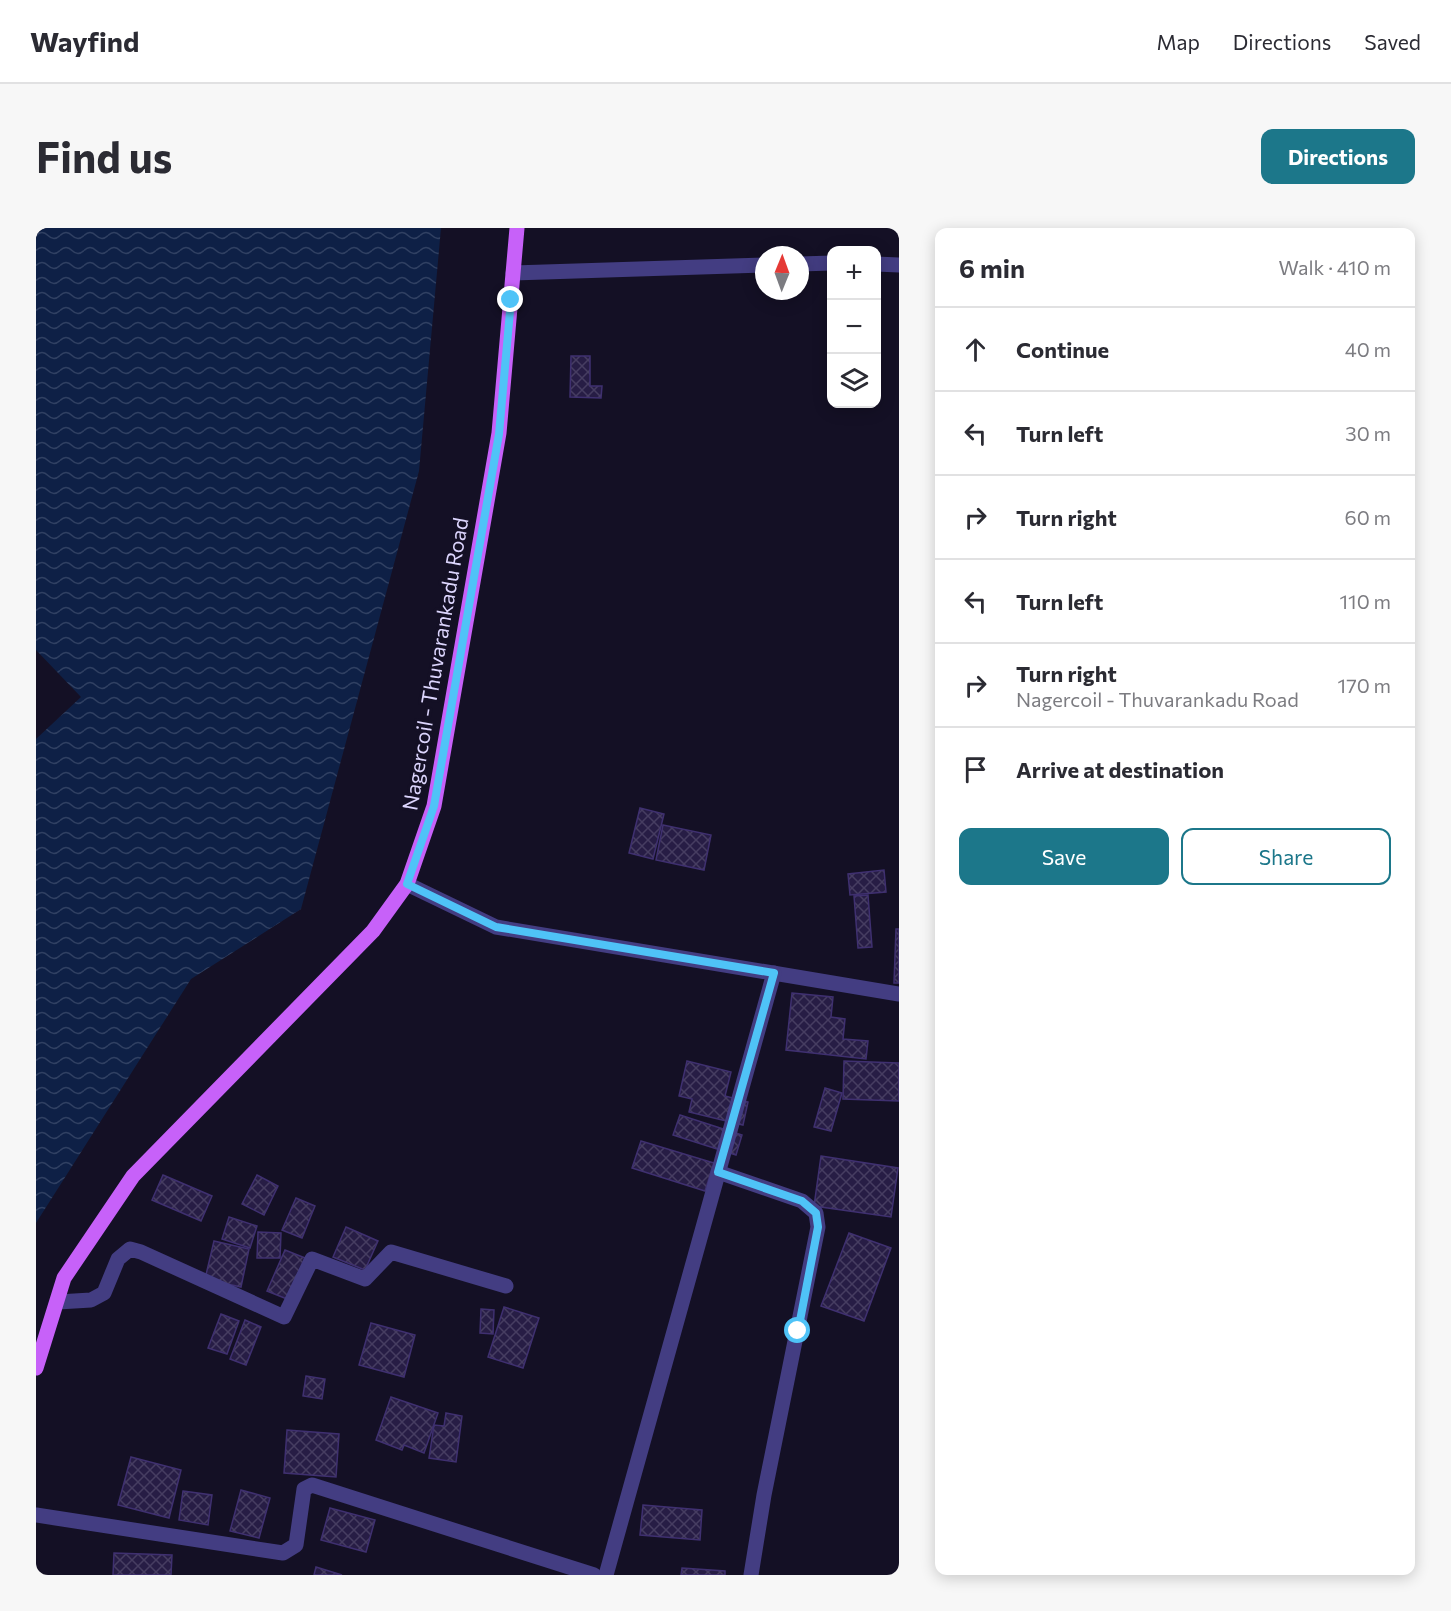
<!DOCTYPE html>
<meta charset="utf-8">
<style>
:root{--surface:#fff;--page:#f7f7f7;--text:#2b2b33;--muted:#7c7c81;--line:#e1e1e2;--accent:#1c778a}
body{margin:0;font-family:Commissioner,sans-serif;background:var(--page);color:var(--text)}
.controls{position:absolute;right:18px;top:18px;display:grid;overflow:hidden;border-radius:12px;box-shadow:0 3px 15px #0003}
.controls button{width:54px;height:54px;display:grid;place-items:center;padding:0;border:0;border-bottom:2px solid var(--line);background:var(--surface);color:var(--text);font:30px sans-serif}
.compass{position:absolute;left:719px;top:18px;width:54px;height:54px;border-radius:50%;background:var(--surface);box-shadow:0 3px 15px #0003;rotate:1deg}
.stop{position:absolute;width:18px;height:18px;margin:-14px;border:4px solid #4fc3f7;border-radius:50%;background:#fff}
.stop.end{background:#4fc3f7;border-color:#fff;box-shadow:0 2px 6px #0008}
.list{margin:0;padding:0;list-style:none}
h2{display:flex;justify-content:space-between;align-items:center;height:78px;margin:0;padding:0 24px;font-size:26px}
h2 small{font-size:20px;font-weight:400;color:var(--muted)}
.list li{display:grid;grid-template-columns:39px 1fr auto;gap:18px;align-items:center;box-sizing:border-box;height:84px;padding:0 24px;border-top:2px solid var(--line)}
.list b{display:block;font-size:22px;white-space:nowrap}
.list p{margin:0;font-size:20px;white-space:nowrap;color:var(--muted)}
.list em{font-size:20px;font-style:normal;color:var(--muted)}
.actions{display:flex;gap:12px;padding:18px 24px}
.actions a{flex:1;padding:14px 0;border:2px solid var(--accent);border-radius:12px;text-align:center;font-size:21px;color:var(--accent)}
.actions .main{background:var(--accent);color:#fff}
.icon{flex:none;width:33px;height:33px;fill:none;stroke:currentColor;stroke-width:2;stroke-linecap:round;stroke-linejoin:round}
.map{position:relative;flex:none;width:863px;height:1347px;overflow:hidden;border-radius:12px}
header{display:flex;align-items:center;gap:36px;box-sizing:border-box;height:84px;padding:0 30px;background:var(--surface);border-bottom:2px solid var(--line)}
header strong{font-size:28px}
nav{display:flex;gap:33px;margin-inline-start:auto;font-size:21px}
.intro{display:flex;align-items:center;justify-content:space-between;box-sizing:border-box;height:144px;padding:0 36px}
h1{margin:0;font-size:42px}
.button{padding:15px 27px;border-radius:12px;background:var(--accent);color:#fff;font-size:21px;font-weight:700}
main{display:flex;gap:36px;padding:0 36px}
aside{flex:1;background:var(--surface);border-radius:12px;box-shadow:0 3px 15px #0003}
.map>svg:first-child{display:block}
.water{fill:url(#water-waves)}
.building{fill:url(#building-cross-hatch);stroke:#3f3070;stroke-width:1.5}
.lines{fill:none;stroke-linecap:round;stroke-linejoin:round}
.minor{stroke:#433d82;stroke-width:15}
.major{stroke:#c761f9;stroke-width:15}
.route{stroke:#4fc3f7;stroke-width:8}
.labels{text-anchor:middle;stroke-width:6;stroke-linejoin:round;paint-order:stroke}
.street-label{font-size:21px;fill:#dcd5fd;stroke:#141025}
</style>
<header>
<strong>Wayfind</strong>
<nav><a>Map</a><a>Directions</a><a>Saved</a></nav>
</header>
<div class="intro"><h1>Find us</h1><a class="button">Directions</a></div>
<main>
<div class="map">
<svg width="863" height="1347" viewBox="0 0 863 1347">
<defs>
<pattern id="water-waves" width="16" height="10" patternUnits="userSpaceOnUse" patternTransform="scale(1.5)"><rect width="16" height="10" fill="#0e2046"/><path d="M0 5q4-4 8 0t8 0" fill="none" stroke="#304062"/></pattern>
<pattern id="building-cross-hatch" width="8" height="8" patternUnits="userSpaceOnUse" patternTransform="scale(1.5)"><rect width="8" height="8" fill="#271d45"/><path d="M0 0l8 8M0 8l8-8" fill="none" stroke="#463d61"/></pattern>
</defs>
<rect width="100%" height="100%" fill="#141025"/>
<path class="water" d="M0,0H405L383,243L265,681L155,751L0,995V511L45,469L0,422Z"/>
<g class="building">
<path d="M535,128H554V158H566L565,170L534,169Z"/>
<path d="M604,580L628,586L617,631L593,625Z"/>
<path d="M627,597L675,607L668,642L620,632Z"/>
<path d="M848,642L850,664L814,667L812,646Z"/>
<path d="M832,667L836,719L822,720L818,668Z"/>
<path d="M860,701H863V755H858Z"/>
<path d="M756,765L797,769L795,789L809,791L807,811L832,813L830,831L750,822Z"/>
<path d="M651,833L695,844L689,868L712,874L707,897L653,884L656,871L643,868Z"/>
<path d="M808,833L863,835V873L807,871Z"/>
<path d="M789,860L806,865L795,903L778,899Z"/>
<path d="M644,887L706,907L700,927L637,907Z"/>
<path d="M605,913L678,935L669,963L596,940Z"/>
<path d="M785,928L862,940L855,989L778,978Z"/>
<path d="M127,947L176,968L165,993L116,972Z"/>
<path d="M221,947L242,958L228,987L206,976Z"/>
<path d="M260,970L279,978L266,1010L246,1002Z"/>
<path d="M193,989L221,998L214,1020L186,1011Z"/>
<path d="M310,999L342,1013L329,1042L297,1029Z"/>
<path d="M222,1004L245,1005L244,1030H221Z"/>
<path d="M813,1005L855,1020L828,1093L785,1078Z"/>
<path d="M178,1013L213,1021L205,1059L169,1051Z"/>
<path d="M249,1022L269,1030L251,1071L231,1063Z"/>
<path d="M468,1079L503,1090L487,1140L452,1129Z"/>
<path d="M445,1081L458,1082L457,1106L444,1105Z"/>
<path d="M185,1086L203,1093L191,1126L172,1120Z"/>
<path d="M209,1092L225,1099L210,1137L194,1131Z"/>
<path d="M335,1095L379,1107L368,1149L323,1137Z"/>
<path d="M270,1148L289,1151L286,1171L267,1168Z"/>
<path d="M355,1169L402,1185L388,1225L368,1217L366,1222L340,1212Z"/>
<path d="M410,1185L426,1188L420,1234L393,1230L398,1197L408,1198Z"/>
<path d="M251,1202L303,1206L300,1249L248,1245Z"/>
<path d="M95,1229L145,1242L133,1290L82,1277Z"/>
<path d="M205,1262L234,1270L223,1310L194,1303Z"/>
<path d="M147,1263L176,1267L172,1297L143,1292Z"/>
<path d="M607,1277L666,1282L664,1312L604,1307Z"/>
<path d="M294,1280L339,1292L330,1324L285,1312Z"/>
<path d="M78,1325L136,1327L135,1347H77Z"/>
<path d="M280,1339L306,1347H278Z"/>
<path d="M646,1340L689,1343V1347H645Z"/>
</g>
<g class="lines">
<g class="minor">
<path d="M764,36L796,35"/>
<path d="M840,36L863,37"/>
<path d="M477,45L728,37"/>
<path d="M371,656L460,699L863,766"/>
<path d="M682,944L766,973L780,985L782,999L728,1267L715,1347"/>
<path d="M22,1074L55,1072L68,1065L82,1031L94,1021L105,1024L248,1089L276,1031L329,1051L355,1024L470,1058"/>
<path d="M0,1287L247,1325L260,1317L268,1261L276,1257L558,1347"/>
<path d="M570,1347L738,745"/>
</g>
<path class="major" d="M0,1140L28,1050L97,948L337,703L371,656L398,578L463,205L481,0"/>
</g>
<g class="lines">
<path class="route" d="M475,72L463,206L398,578L371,656L460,699L738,745L682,944L766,973L780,985L782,999L762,1103"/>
</g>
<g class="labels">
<g class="street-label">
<text transform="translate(400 436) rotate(-80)" y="7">Nagercoil - Thuvarankadu Road</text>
</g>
</g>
</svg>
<div class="controls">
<button>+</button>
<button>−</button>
<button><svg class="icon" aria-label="layers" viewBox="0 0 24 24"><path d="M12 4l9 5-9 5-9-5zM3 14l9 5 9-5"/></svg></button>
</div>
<svg class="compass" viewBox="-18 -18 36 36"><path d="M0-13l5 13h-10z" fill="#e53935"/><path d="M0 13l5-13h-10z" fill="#7c7c81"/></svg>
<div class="stop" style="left:762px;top:1103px"></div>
<div class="stop end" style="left:475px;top:72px"></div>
</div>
<aside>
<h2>6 min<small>Walk · 410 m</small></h2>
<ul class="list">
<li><svg class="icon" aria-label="ahead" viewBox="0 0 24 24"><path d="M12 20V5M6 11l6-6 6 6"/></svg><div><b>Continue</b></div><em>40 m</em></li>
<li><svg class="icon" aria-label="left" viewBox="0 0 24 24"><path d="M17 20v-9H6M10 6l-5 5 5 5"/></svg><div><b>Turn left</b></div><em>30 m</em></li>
<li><svg class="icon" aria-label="right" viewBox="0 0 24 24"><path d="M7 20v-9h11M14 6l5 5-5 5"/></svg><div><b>Turn right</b></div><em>60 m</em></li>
<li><svg class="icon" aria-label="left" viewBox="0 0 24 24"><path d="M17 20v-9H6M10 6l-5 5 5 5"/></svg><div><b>Turn left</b></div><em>110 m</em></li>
<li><svg class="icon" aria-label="right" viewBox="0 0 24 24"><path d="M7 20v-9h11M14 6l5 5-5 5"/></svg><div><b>Turn right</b><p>Nagercoil - Thuvarankadu Road</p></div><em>170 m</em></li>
<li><svg class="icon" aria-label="arrive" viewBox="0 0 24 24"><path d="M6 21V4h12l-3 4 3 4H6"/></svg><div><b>Arrive at destination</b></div></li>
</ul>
<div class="actions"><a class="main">Save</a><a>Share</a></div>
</aside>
</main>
